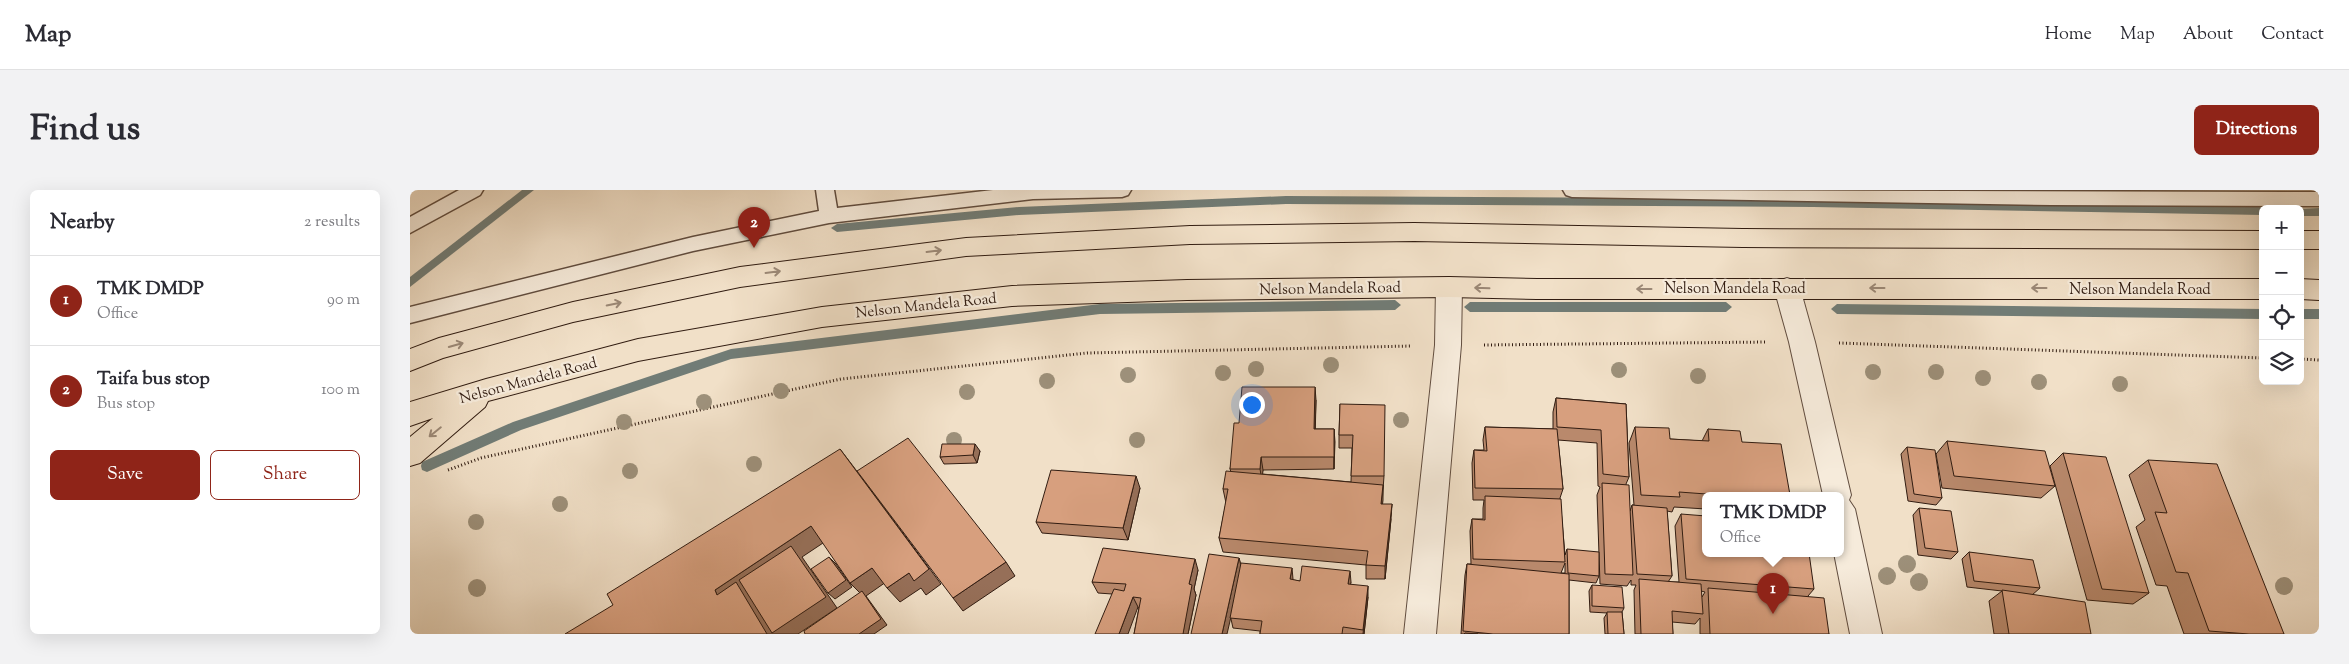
<!DOCTYPE html>
<meta charset="utf-8">
<style>
:root{--surface:#fff;--page:#f2f2f3;--text:#2b2b33;--muted:#7c7c81;--line:#e1e1e2;--accent:#8f2418}
body{margin:0;font-family:"Sorts Mill Goudy",serif;background:var(--page);color:var(--text)}
.controls{position:absolute;right:15px;top:15px;display:grid;overflow:hidden;border-radius:8px;box-shadow:0 5px 20px #0002}
.controls button{width:45px;height:45px;display:grid;place-items:center;padding:0;border:0;border-bottom:1px solid var(--line);background:var(--surface);color:var(--text);font:25px sans-serif}
.you{position:absolute;left:841px;top:214px;width:18px;height:18px;margin:-12px;border:4px solid #fff;border-radius:50%;background:#1a73e8;box-shadow:0 0 0 8px #1a73e833}
.badge{display:grid;place-items:center;width:32px;height:32px;border-radius:50%;background:var(--accent);color:#fff;font-size:16px;font-weight:700}
.pin{position:absolute;translate:-50% -41px;filter:drop-shadow(0 1px 2px #0008)}
.pin::after{content:'';position:absolute;top:26px;width:18px;height:15px;background:inherit;clip-path:polygon(0 0,100% 0,50% 100%)}
.popup{position:absolute;left:1292px;top:302px;width:142px;height:65px;box-sizing:border-box;display:grid;place-content:center;border-radius:8px;background:var(--surface);filter:drop-shadow(0 1px 4px #0005);font-size:16px;white-space:nowrap;color:var(--muted)}
.popup b{font-size:19px;color:var(--text)}
.popup::after{content:'';position:absolute;left:50%;top:100%;margin-left:-10px;border:10px solid transparent;border-top-color:var(--surface)}
.list{margin:0;padding:0;list-style:none}
h2{display:flex;justify-content:space-between;align-items:center;height:65px;margin:0;padding:0 20px;font-size:21px}
h2 small{font-size:16px;font-weight:400;color:var(--muted)}
.list li{display:grid;grid-template-columns:32px 1fr auto;gap:15px;align-items:center;box-sizing:border-box;height:90px;padding:0 20px;border-top:1px solid var(--line)}
.list b{display:block;font-size:19px;white-space:nowrap}
.list p{margin:0;font-size:16px;white-space:nowrap;color:var(--muted)}
.list em{font-size:16px;font-style:normal;color:var(--muted)}
.actions{display:flex;gap:10px;padding:15px 20px}
.actions a{flex:1;padding:11px 0;border:1px solid var(--accent);border-radius:8px;text-align:center;font-size:18px;color:var(--accent)}
.actions .main{background:var(--accent);color:#fff}
.icon{flex:none;width:28px;height:28px;fill:none;stroke:currentColor;stroke-width:2;stroke-linecap:round;stroke-linejoin:round}
.map{position:relative;flex:none;width:1909px;height:444px;overflow:hidden;border-radius:8px}
header{display:flex;align-items:center;gap:30px;box-sizing:border-box;height:70px;padding:0 25px;background:var(--surface);border-bottom:1px solid var(--line)}
header strong{font-size:24px}
nav{display:flex;gap:28px;margin-inline-start:auto;font-size:18px}
.intro{display:flex;align-items:center;justify-content:space-between;box-sizing:border-box;height:120px;padding:0 30px}
h1{margin:0;font-size:35px}
.button{padding:12px 22px;border-radius:8px;background:var(--accent);color:#fff;font-size:18px;font-weight:700}
main{display:flex;gap:30px;padding:0 30px}
aside{flex:1;background:var(--surface);border-radius:8px;box-shadow:0 5px 20px #0002}
.map>svg:first-child{display:block}
.lines{fill:none;stroke-linecap:round;stroke-linejoin:round}
.stream{fill:#717c76;fill-rule:evenodd}
.service-casing{stroke:#614d3f;stroke-width:3}
.minor-casing{stroke:#614d3f;stroke-width:2}
.primary-casing{stroke:#311c11;stroke-width:2}
.path{stroke:#311c11;stroke-width:3;stroke-dasharray:1 2.5;stroke-linecap:butt}
.service{fill:#f6ebdb;fill-rule:evenodd}
.minor{fill:#f6ebdb;fill-rule:evenodd}
.primary{fill:#f1e0c8;fill-rule:evenodd}
.tree{fill:#9d907a}
.wall{fill:#b9896c;stroke:#311c11;fill-rule:evenodd}
.shaded-wall{fill:#966f58;stroke:#311c11}
.building{fill:#d79f7e;stroke:#311c11}
.oneway{stroke:#9b8876}
.labels{text-anchor:middle;stroke-width:4.5;stroke-linejoin:round;paint-order:stroke}
.street-label{font-size:15px;fill:#311c11;stroke:#f6ebdb}
</style>
<header>
<strong>Map</strong>
<nav><a>Home</a><a>Map</a><a>About</a><a>Contact</a></nav>
</header>
<div class="intro"><h1>Find us</h1><a class="button">Directions</a></div>
<main>
<aside>
<h2>Nearby<small>2 results</small></h2>
<ul class="list">
<li><span class="badge">1</span><div><b>TMK DMDP</b><p>Office</p></div><em>90 m</em></li>
<li><span class="badge">2</span><div><b>Taifa bus stop</b><p>Bus stop</p></div><em>100 m</em></li>
</ul>
<div class="actions"><a class="main">Save</a><a>Share</a></div>
</aside>
<div class="map">
<svg width="1909" height="444" viewBox="0 0 1909 444">
<rect width="100%" height="100%" fill="#f1e0c8"/>
<filter id="stains"><feTurbulence type="fractalNoise" baseFrequency=".004" numOctaves="4"/><feColorMatrix values="0 0 0 0 .2 0 0 0 0 .09 0 0 0 0 .02 0 0 0 .5 -.17"/></filter>
<radialGradient id="worn" r=".72"><stop offset=".6" stop-color="#630" stop-opacity="0"/><stop offset="1" stop-color="#630" stop-opacity=".3"/></radialGradient>
<g class="lines">
<g class="stream">
<path d="M112,0H124L0,97V87Z"/>
<path d="M876,6L1403,9L1853,17L1857,19H1853V25L1403,17L876,14L609,25L427,42L421,38L427,34L609,17Z"/>
<path d="M1909,18V26H1890V19H1887Z"/>
<path d="M985,110L991,115L985,120L690,124L321,169L111,240L17,282L12,280L11,276L12,272L103,232L321,159L690,114Z"/>
<path d="M1060,112H1316L1322,117L1316,122H1060L1054,117Z"/>
<path d="M1427,114L1853,119V129L1427,124L1421,119Z"/>
<rect x="1890" y="119" width="19" height="10"/>
</g>
<g class="service-casing">
<g id="service">
<path d="M49,0H73L70,5L0,43V27Z"/>
<path d="M406,0H424L427,18L583,0H721L718,5L712,7L623,9L419,33L283,61L0,133V117L283,47L409,21Z"/>
<path d="M1153,0L1909,2V16L1641,15L1162,7L1156,5Z"/>
</g>
</g>
<g class="minor-casing">
<g id="minor">
<path d="M1039,87L1048,90L1052,97L1051,155L1026,444H994L1025,155L1026,97L1030,90Z"/>
<path d="M1377,88L1386,91L1390,98L1405,152L1441,305L1439,310L1445,319L1472,444H1440L1424,363H1430V305H1413L1379,152L1364,98L1368,91Z"/>
</g>
</g>
<g class="primary-casing">
<g id="primary">
<path d="M1004,33L1333,39L1853,41V59L1333,57L1004,51L780,54L556,66L330,97L163,132L33,168L0,181V159L29,148L163,112L330,77L556,48L780,36Z"/>
<rect x="1890" y="41" width="19" height="18"/>
<path d="M1039,87L1127,89H1853V109H1127L1039,107L777,110L602,116L412,137L228,171L78,211L75,217L10,273L0,276V247L23,228L0,236V212L76,189L228,149L412,117L602,96L777,90Z"/>
<path d="M1890,89L1909,90V110L1890,109Z"/>
</g>
</g>
<g class="path">
<path d="M1429,153L1853,168"/>
<path d="M1074,155L1357,152"/>
<path d="M1890,169L1909,170"/>
<path d="M38,280L71,268L431,189L677,163L1002,156"/>
</g>
<use href="#service" class="service"/>
<use href="#minor" class="minor"/>
<use href="#primary" class="primary"/>
</g>
<g class="tree">
<circle cx="921" cy="175" r="8"/>
<circle cx="846" cy="179" r="8"/>
<circle cx="1209" cy="180" r="8"/>
<circle cx="1463" cy="182" r="8"/>
<circle cx="1526" cy="182" r="8"/>
<circle cx="813" cy="183" r="8"/>
<circle cx="718" cy="185" r="8"/>
<circle cx="1288" cy="186" r="8"/>
<circle cx="1573" cy="188" r="8"/>
<circle cx="637" cy="191" r="8"/>
<circle cx="1629" cy="192" r="8"/>
<circle cx="1710" cy="194" r="8"/>
<circle cx="371" cy="201" r="8"/>
<circle cx="557" cy="202" r="8"/>
<circle cx="294" cy="212" r="8"/>
<circle cx="991" cy="230" r="8"/>
<circle cx="214" cy="232" r="8"/>
<circle cx="544" cy="250" r="8"/>
<circle cx="727" cy="250" r="8"/>
<circle cx="344" cy="274" r="8"/>
<circle cx="220" cy="281" r="8"/>
<circle cx="150" cy="314" r="8"/>
<circle cx="66" cy="332" r="8"/>
<circle cx="1497" cy="374" r="9"/>
<circle cx="1477" cy="386" r="9"/>
<circle cx="1509" cy="392" r="9"/>
<circle cx="1874" cy="396" r="9"/>
<circle cx="67" cy="398" r="9"/>
</g>
<g class="wall">
<path d="M1146,208L1216,214L1219,287L1216,294L1220,321L1222,315H1224L1219,253L1225,237L1260,249L1292,251L1298,239L1332,252L1380,305H1296V319L1264,317L1262,322L1257,321L1262,386L1258,392H1269L1265,336L1271,324L1404,399L1398,406L1419,444H1290V428L1285,434L1262,432L1263,444H1225L1224,400L1226,395H1221V390L1217,396L1190,394L1187,305L1190,297L1188,296L1187,253L1148,250L1153,299L1150,308L1155,365L1157,359L1189,386L1186,393L1159,390V444H1051L1055,385L1057,374H1061L1060,341L1062,329H1073V318L1074,310H1063L1062,273L1064,260H1074L1073,250L1075,237L1143,239V222ZM1155,373V383H1151ZM1291,401L1295,402L1292,407Z"/>
<path d="M906,210L905,239H924V279L853,280L852,284L941,292L942,258H929V245L930,214L974,286L972,314L981,329L975,389H956V375L813,362L809,348L816,313L813,299L821,282L820,279L829,233Z"/>
<path d="M1537,251L1645,296L1631,308L1532,298L1526,264Z"/>
<path d="M1497,257L1532,308L1526,315L1498,311L1491,264Z"/>
<path d="M570,261L567,273L534,274L530,267Z"/>
<path d="M1653,263L1739,403L1723,414L1677,410L1640,276Z"/>
<path d="M1738,270L1874,444H1774L1757,396L1746,395L1726,337L1735,330L1719,285Z"/>
<path d="M730,298L718,350L632,343L626,332Z"/>
<path d="M1509,318L1548,362L1541,369L1508,365L1503,325Z"/>
<path d="M1559,362L1630,398L1622,405L1681,444H1584L1579,411L1592,401L1557,397L1552,369Z"/>
<path d="M829,368L831,376L883,389V390L890,391L941,392L940,394L958,407L954,444H850V441L823,438L821,429Z"/>
<path d="M788,380L784,399L786,405L778,444H724L729,418L702,404L688,403L682,392Z"/>
<path d="M1182,395L1214,418L1212,422L1214,444H1195L1194,428L1197,423L1180,422L1179,401Z"/>
</g>
<g class="shaded-wall">
<path d="M905,197L906,210L905,252L904,239Z"/>
<path d="M924,239L925,252L924,279Z"/>
<path d="M565,254L570,261L567,273L563,265Z"/>
<path d="M430,259L443,276L531,394L516,405L511,398L490,412L477,398L499,383Z"/>
<path d="M851,267L853,280L852,291L850,279Z"/>
<path d="M726,286L730,298L718,350L713,338Z"/>
<path d="M973,295V310L971,328V314Z"/>
<path d="M982,314L981,329L975,389V376Z"/>
<path d="M401,336L416,351L392,367L427,418L388,444H357L307,405L305,400Z"/>
<path d="M419,367L426,374L442,397L425,409L418,403Z"/>
<path d="M829,368L832,379L817,444H812Z"/>
<path d="M785,369L788,380L784,399L786,405L778,444H773L779,394Z"/>
<path d="M596,372L605,386L553,421L543,408Z"/>
<path d="M462,378L476,392L456,406L477,435L464,444H449L454,407L440,393Z"/>
<path d="M882,378L883,389L881,400L880,389Z"/>
<path d="M940,381L941,392L939,405L938,394Z"/>
<path d="M958,396V407L954,444H953Z"/>
<path d="M723,407L728,417L718,444H709Z"/>
</g>
<g class="building">
<path d="M832,197H905L904,239H924V267H851L850,279H820L824,233H829Z"/>
<path d="M1146,208L1216,214L1219,287L1193,284L1191,240L1147,237Z"/>
<path d="M930,214L975,215L974,286H941L943,245H929Z"/>
<path d="M1075,237L1147,239L1153,299L1065,298L1064,260L1077,261Z"/>
<path d="M1225,237L1259,238L1260,249L1299,251L1298,239L1330,241L1332,252L1371,254L1380,305H1310L1269,302L1270,307L1231,305Z"/>
<path d="M498,248L596,372L543,408L447,281Z"/>
<path d="M1537,251L1635,261L1645,296L1544,286Z"/>
<path d="M532,254H565L563,265L530,267Z"/>
<path d="M1497,257L1525,260L1532,308L1504,304Z"/>
<path d="M430,259L519,379L504,391L499,383L477,398L462,378L440,393L401,336L305,400L307,405L326,392L357,444H155L203,415L197,404Z"/>
<path d="M1653,263L1696,267L1739,403L1692,399Z"/>
<path d="M1738,270L1807,274L1874,444H1839L1799,441L1778,383L1766,382L1745,322L1757,323Z"/>
<path d="M641,280L726,286L713,338L626,332Z"/>
<path d="M816,281L973,295L971,314H982L975,376L956,375L958,361L809,348L818,299H813Z"/>
<path d="M1192,293L1219,295L1223,385L1195,384Z"/>
<path d="M1075,306L1151,309L1155,372L1063,369L1062,329L1075,330Z"/>
<path d="M1222,315L1257,318L1262,386L1227,384Z"/>
<path d="M1509,318L1541,321L1548,362L1515,358Z"/>
<path d="M1271,324L1296,326V363H1399L1404,399L1276,389Z"/>
<path d="M381,356L416,407L362,443L329,390Z"/>
<path d="M693,358L785,369L779,394L782,395L773,444H724L731,408L723,407L709,444H685L704,399L714,401L716,394L682,392Z"/>
<path d="M1157,359L1189,362V386L1158,383Z"/>
<path d="M1559,362L1623,370L1630,398L1564,391Z"/>
<path d="M799,364L829,368L812,444H781Z"/>
<path d="M419,367L436,390L418,403L401,379Z"/>
<path d="M831,373L882,378L880,389L890,391L892,376L940,381L938,394L958,396L953,440L933,437L932,444H850L852,431L820,428Z"/>
<path d="M1057,374L1159,384V444H1083L1053,441Z"/>
<path d="M1229,389L1291,394L1293,424L1262,421L1263,444H1231Z"/>
<path d="M1182,395L1212,397L1214,418L1182,416Z"/>
<path d="M1298,398L1414,408L1419,444H1300Z"/>
<path d="M1592,400L1675,412L1681,444H1599Z"/>
<path d="M452,401L471,429L449,444H395L394,441Z"/>
<path d="M1197,422H1212L1214,444H1198Z"/>
<path d="M1055,443L1068,444H1054Z"/>
</g>
<defs><path id="oneway-shaft" d="M-6 0H5M1.5-3L5.5 0L1.5 3" fill="none" stroke-width="1.6" stroke-linecap="round" stroke-linejoin="round" transform="scale(1.25)"/></defs>
<g class="oneway">
<use href="#oneway-shaft" transform="translate(524 61) rotate(-7)"/>
<use href="#oneway-shaft" transform="translate(363 82) rotate(-7)"/>
<use href="#oneway-shaft" transform="translate(1072 98) rotate(-178)"/>
<use href="#oneway-shaft" transform="translate(1467 98) rotate(-180)"/>
<use href="#oneway-shaft" transform="translate(1629 98) rotate(-180)"/>
<use href="#oneway-shaft" transform="translate(1234 99) rotate(180)"/>
<use href="#oneway-shaft" transform="translate(204 114) rotate(-12)"/>
<use href="#oneway-shaft" transform="translate(46 155) rotate(-16)"/>
<use href="#oneway-shaft" transform="translate(25 242) rotate(141)"/>
</g>
<g class="labels">
<g class="street-label">
<text transform="translate(920 98) rotate(-1)" y="5">Nelson Mandela Road</text>
<text x="1325" y="103">Nelson Mandela Road</text>
<text x="1730" y="104">Nelson Mandela Road</text>
<text transform="translate(516 115) rotate(-6)" y="5">Nelson Mandela Road</text>
<text transform="translate(118 190) rotate(-15)" y="5">Nelson Mandela Road</text>
</g>
</g>
<rect width="100%" height="100%" filter="url(#stains)"/>
<rect width="100%" height="100%" fill="url(#worn)"/>
</svg>
<div class="controls">
<button>+</button>
<button>−</button>
<button><svg class="icon" aria-label="locate" viewBox="0 0 24 24"><circle cx="12" cy="12" r="6"/><path d="M12 2v4M12 18v4M2 12h4M18 12h4"/></svg></button>
<button><svg class="icon" aria-label="layers" viewBox="0 0 24 24"><path d="M12 4l9 5-9 5-9-5zM3 14l9 5 9-5"/></svg></button>
</div>
<div class="you"></div>
<div class="pin badge" style="left:1363px;top:424px">1</div>
<div class="popup"><b>TMK DMDP</b>Office</div>
<div class="pin badge" style="left:344px;top:58px">2</div>
</div>
</main>
